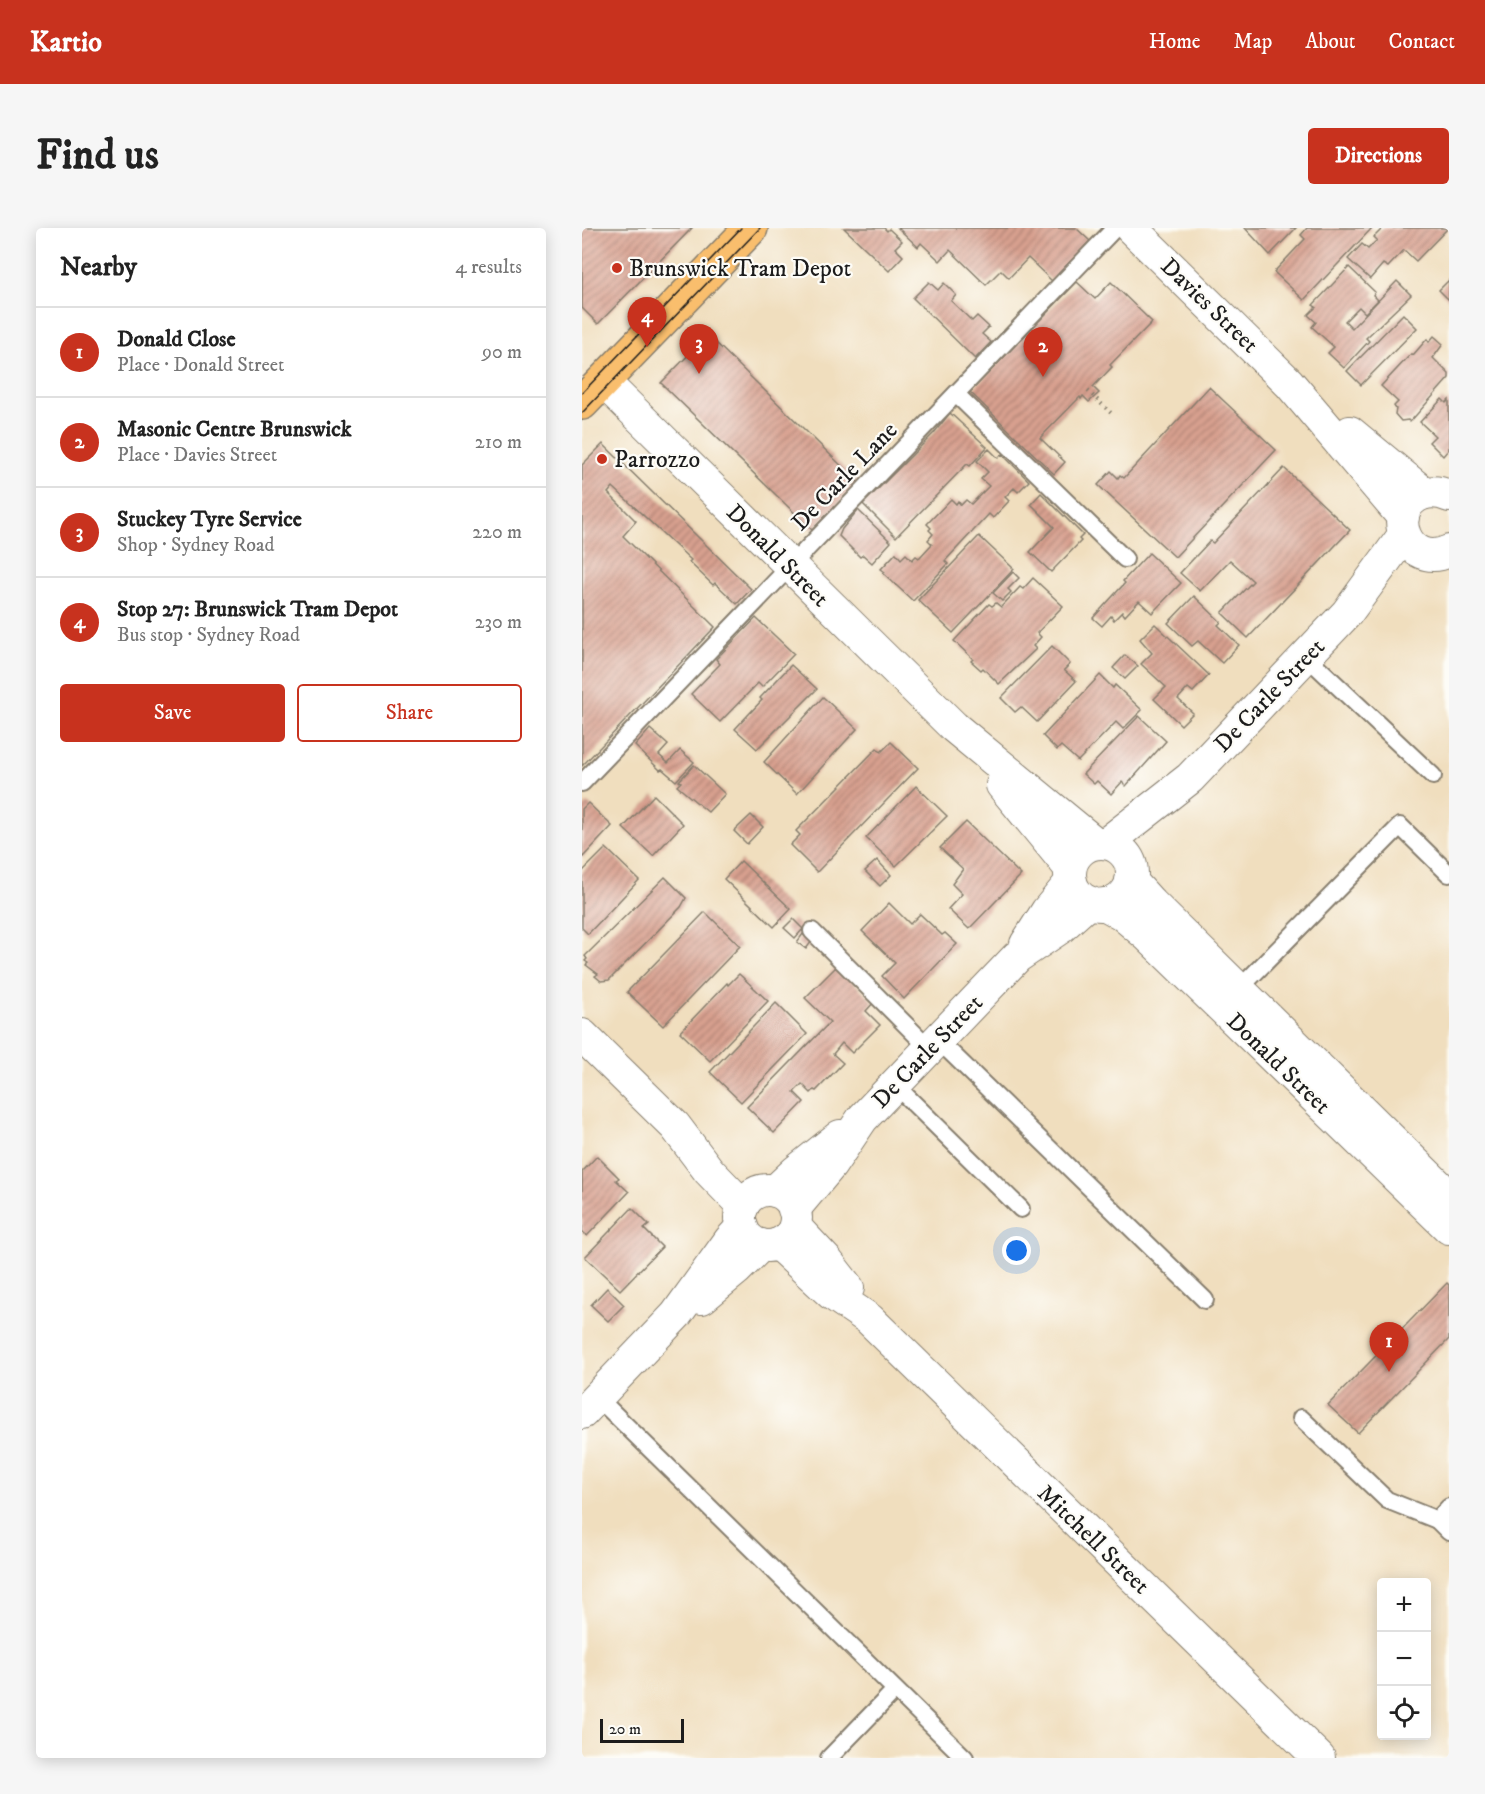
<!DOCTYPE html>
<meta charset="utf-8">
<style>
:root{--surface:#fff;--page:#f6f6f6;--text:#222;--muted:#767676;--line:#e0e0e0;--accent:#c8321e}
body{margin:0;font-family:"IM FELL DW Pica",serif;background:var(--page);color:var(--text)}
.controls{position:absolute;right:18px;bottom:18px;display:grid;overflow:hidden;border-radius:6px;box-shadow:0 3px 15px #0003}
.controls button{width:54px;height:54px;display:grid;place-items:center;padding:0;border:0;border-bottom:2px solid var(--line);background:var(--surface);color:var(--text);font:30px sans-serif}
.scale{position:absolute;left:18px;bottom:15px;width:84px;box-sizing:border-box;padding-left:6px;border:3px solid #1c1c1c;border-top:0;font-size:16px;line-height:21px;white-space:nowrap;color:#1c1c1c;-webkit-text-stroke:4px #fdfcf7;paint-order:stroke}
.you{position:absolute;left:435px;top:1023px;width:21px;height:21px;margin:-15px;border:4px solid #fff;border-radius:50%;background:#1a73e8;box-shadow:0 0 0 9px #1a73e833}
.badge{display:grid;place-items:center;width:39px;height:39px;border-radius:50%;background:var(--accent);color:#fff;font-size:20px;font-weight:700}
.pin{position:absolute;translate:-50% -50px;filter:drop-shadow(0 2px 3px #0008)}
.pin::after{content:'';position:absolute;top:32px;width:21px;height:18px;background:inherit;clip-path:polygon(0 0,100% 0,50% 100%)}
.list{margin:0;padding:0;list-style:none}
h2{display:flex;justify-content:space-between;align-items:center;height:78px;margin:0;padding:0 24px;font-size:26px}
h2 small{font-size:20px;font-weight:400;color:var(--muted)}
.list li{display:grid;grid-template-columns:39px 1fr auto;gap:18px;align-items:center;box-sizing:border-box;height:90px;padding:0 24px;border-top:2px solid var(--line)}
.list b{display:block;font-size:22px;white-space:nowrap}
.list p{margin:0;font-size:20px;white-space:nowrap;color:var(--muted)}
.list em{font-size:20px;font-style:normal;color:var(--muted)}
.actions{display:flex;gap:12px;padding:18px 24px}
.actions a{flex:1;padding:14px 0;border:2px solid var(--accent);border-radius:6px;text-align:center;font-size:21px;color:var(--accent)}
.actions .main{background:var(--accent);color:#fff}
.icon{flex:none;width:33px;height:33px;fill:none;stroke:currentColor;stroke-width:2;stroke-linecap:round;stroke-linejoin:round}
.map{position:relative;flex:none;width:867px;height:1530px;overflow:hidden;border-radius:6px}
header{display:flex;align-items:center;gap:36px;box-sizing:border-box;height:84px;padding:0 30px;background:var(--accent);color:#fff}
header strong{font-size:28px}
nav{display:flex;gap:33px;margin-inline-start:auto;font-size:21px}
.intro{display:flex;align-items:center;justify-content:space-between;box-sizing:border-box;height:144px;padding:0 36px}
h1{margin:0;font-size:42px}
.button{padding:15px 27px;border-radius:6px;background:var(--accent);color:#fff;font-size:21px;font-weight:700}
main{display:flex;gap:36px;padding:0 36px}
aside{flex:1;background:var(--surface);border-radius:6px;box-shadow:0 3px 15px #0003}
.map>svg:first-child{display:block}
.building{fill:url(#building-hatch)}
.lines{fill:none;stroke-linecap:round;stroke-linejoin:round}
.service-casing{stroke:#867d6d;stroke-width:20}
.minor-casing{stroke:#867d6d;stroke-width:34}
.trunk-casing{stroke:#867d6d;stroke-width:36}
.path{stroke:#867d6d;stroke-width:4;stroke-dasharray:1.5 4.5;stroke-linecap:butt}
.service{stroke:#fff;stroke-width:16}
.minor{stroke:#fff;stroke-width:32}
.trunk{stroke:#f9be6d;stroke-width:33}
.tram{stroke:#1c1c1c;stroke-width:1.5}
.poi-dot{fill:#c8321e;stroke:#fdfcf7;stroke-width:2}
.labels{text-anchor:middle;stroke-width:4.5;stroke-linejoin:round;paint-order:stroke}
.poi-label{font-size:24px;fill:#1c1c1c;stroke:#fdfcf7;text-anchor:start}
.street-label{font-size:24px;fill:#1c1c1c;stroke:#fdfcf7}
</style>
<header>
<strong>Kartio</strong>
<nav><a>Home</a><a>Map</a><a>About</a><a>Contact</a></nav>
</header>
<div class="intro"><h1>Find us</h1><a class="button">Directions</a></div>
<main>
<aside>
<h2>Nearby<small>4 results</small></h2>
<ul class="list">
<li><span class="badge">1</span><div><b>Donald Close</b><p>Place · Donald Street</p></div><em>90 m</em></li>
<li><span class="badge">2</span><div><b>Masonic Centre Brunswick</b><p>Place · Davies Street</p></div><em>210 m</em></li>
<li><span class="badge">3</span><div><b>Stuckey Tyre Service</b><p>Shop · Sydney Road</p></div><em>220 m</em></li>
<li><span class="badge">4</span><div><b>Stop 27: Brunswick Tram Depot</b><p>Bus stop · Sydney Road</p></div><em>230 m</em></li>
</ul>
<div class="actions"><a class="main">Save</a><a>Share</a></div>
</aside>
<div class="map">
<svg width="867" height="1530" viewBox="0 0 867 1530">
<defs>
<pattern id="building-hatch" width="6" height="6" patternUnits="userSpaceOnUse" patternTransform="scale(1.5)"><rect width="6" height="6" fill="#d8a08f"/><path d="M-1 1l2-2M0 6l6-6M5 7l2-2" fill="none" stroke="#ae8274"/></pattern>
</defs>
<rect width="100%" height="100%" fill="#fdfcf7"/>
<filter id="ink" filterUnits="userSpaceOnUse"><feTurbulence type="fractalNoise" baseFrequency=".0167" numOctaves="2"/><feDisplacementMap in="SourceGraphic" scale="12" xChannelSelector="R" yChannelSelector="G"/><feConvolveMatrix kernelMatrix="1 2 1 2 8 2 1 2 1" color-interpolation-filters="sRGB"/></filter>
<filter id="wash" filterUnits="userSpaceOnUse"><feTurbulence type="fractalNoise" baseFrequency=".008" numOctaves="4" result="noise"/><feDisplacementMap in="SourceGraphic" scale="24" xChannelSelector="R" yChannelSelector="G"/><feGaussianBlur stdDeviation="1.35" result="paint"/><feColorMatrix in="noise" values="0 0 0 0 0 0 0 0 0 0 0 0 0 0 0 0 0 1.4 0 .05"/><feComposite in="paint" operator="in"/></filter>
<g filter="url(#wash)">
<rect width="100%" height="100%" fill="#f0debe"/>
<g id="blocks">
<g class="building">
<path d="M0,0H110L16,96L0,80Z"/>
<path d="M262,0H302L305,3L307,1L320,13L313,20L321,28L307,43Z"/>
<path d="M316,0H494L508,13L470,53L446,30L427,50L419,42L404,57L368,22L358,33L339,15L336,19Z"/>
<path d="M663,0H714L688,27Z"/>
<path d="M725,0H790L722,72L692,44L723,11L719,7Z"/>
<path d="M801,0H866L834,33L822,22L806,39L801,36L788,51L766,31L780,16L786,21L795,12L792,9Z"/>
<path d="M767,39L793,64L791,67L796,72L783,85L777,79L763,93L770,100L815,53L829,67L784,110L787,113L762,140L746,125L752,119L730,99L734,94L726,87L734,79L731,77Z"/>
<path d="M867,52V72L857,62Z"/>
<path d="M347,54L356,62L362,55L374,67L369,73L390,93L395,88L407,99L400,106L409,114L393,131L331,70Z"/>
<path d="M495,54L513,71L529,54L570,94L528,137L530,139L511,159L517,165L507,174L501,168L499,171L498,169L458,210L483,234L472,246L388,164Z"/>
<path d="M821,86L835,100L779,157L765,143Z"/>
<path d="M126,107L277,255L230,302L79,155Z"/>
<path d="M852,108L861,116L851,130L867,146V150L828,194L826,192L819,193L813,186L814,181L812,178L816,174L799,158L829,126L831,127L845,111L847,114Z"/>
<path d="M627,159L694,222L593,329L516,257L529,243L536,250L538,247L542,250Z"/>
<path d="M860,171L864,175L867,172V221L861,228L847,214L853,208L838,194Z"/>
<path d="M368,185L405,219L388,238L385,236L314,309L281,276L352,205Z"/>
<path d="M21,216L169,361L155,376L133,355L131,357L107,334L109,332L31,259L26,265L54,293L41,308L133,399L0,538V237Z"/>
<path d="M407,221L416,230L420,226L447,253L436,264L432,260L423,269L427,273L411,290L407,286L363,333L366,336L331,373L301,345L303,344L299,341L314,325L319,331L324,326L330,332L334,328L337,330L350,316L346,312L351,306L347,302L349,300L345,296L369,271L374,276L376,273L379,277L384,272L389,276L407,258L399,251L406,244L395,233Z"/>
<path d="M702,240L768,302L666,410L640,385L671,353L648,332L618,363L598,345L628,313L631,315Z"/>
<path d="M459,265L501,307L497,311L499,313L469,344L448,324L472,299L449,276Z"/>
<path d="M276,282L309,314L290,335L281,327L278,329L257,308L260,301Z"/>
<path d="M397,308L432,341L371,405L336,372Z"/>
<path d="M567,325L599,355L570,385L557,373L543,388L540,384L532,392L529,388L520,398L511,390L543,355L541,353Z"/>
<path d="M431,344L437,350L426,361L429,364L420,373L411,365Z"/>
<path d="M451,350L481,378L455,405L459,409L451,418L454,421L417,456L401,440L399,442L389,433L391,431L372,413L407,376L410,378L414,375L419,379L438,359L441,361Z"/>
<path d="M612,368L639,394L636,397L657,417L640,435L616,413L610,418L586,395Z"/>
<path d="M174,390L212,426L180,459L176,455L138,494L109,466L138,436L134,431Z"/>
<path d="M573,396L627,447L611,464L606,460L596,471L611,485L599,497L572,471L584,459L559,436L570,425L558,411Z"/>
<path d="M470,418L488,436L482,442L494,453L455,494L439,479L433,484L419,470Z"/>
<path d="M543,427L556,438L543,451L531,440Z"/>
<path d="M209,437L235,461L175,521L153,501L180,472L178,470Z"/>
<path d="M518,447L531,460L533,457L560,482L541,501L534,494L496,533L479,518L475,522L461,508Z"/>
<path d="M241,469L275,501L215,566L182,534Z"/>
<path d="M557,488L584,513L544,558L540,554L529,566L515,553L512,556L501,546Z"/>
<path d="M68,501L86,517L77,527L86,535L98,522L112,534L94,553L80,541L78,542L53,518Z"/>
<path d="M309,514L336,540L235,644L208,617L218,607L214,603L295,520L299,524Z"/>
<path d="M112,537L143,566L126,584L95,558L99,554L97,553Z"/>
<path d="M334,558L365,588L314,638L284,610Z"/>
<path d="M72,567L101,596L71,628L41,600Z"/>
<path d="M6,575L30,598L0,630V581Z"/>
<path d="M169,587L181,599L165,616L152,603Z"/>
<path d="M384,594L439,647L387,701L366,681L380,666L370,656L381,641L358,620Z"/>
<path d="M24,620L57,652L6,706L0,700V644Z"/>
<path d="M295,632L309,647L298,658L283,643Z"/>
<path d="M159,633L209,681L192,699L142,651Z"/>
<path d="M83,649L104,670L99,679L27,752L19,753L13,748L16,746L4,737L6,735L3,733L5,731L3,728Z"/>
<path d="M307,675L328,696L338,686L360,707L363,705L375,716L322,771L300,748L313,735L280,703Z"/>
<path d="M123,684L158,718L81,798L45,764Z"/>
<path d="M211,691L221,701L213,710L202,700Z"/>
<path d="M221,706L230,713L224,721L215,714Z"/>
<path d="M255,738L292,774L284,783L298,797L270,825L260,815L251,826L261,835L234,863L232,862L229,865L220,856L212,864L222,874L192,905L165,879L248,794L223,770Z"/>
<path d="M157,746L186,773L128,833L98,804L145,755L146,757Z"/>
<path d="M194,775L225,806L159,874L128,844Z"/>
<path d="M15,928L37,950L34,952L47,964L5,1008L0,1003V944Z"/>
<path d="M50,980L67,997L62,1001L80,1019L38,1062L3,1029Z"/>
<path d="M865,1055L867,1057V1111L776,1205L746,1177Z"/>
<path d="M25,1060L42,1077L26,1093L9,1077Z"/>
</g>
</g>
</g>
<g filter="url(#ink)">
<use href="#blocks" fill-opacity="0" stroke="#867d6d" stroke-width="1.5"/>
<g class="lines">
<g class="service-casing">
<g id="service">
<path d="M374,166L543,331"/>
<path d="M724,428L851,548"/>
<path d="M0,555L533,0"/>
<path d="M230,703L348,821"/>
<path d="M657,761L818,598L867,646"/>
<path d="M356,812L623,1072"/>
<path d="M313,857L439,981"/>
<path d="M15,1169L383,1530"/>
<path d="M719,1190L805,1272L855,1292"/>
<path d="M867,1279L855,1292L867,1304"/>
<path d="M247,1530L313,1462"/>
</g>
</g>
<g class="minor-casing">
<g id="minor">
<path d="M549,0L707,155L821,289"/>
<path d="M21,153L372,499L513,615"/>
<path d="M768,204L842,265"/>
<path d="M867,268C858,264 849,263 840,266C801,281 825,343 867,323"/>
<path d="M420,557L488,640"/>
<path d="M525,615L608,550L765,385L822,307"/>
<circle cx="519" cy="646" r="31"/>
<path d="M549,653L568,674L867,968"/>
<path d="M522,676L540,686L566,708L867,1000"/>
<path d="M444,716L465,683L489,654"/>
<path d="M0,807L93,898L127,943L161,978"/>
<circle cx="186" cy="990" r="28"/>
<path d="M193,963L213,944L258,908"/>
<path d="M212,981L249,937L280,891L435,729L478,700L507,674"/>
<path d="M213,999L244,1032L266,1060"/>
<path d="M196,1016L250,1066L287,1091L737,1530"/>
<path d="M120,1070L154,1042L179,1017"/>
<path d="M0,1185L94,1087L148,1012L160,999"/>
</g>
</g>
<g class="trunk-casing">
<path id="trunk" d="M0,175L169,0"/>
</g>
<path class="path" d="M506,163L531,187"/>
<use href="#service" class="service"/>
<use href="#minor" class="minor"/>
<use href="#trunk" class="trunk"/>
<g class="tram">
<path d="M0,165L159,0"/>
<path d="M0,185L178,0"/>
</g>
</g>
</g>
<g class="poi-dot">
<circle cx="35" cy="40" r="6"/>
<circle cx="20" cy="231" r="6"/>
</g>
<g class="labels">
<g class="poi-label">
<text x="47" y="48">Brunswick Tram Depot</text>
<text x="32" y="239">Parrozzo</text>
</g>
<g class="street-label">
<text transform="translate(628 77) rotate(44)" y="8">Davies Street</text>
<text transform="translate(262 248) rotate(-46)" y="8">De Carle Lane</text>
<text transform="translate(196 327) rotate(45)" y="8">Donald Street</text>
<text transform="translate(687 467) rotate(-46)" y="8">De Carle Street</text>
<text transform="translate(345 823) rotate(-46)" y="8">De Carle Street</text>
<text transform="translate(697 835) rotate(44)" y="8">Donald Street</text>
<text transform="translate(512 1311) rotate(44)" y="8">Mitchell Street</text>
</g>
</g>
</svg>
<div class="controls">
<button>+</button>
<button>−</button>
<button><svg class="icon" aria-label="locate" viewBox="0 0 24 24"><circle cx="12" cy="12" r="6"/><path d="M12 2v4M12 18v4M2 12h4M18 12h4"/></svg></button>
</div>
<div class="scale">20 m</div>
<div class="you"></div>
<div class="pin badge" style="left:807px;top:1144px">1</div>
<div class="pin badge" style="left:461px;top:149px">2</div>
<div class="pin badge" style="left:117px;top:146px">3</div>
<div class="pin badge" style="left:65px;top:119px">4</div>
</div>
</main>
